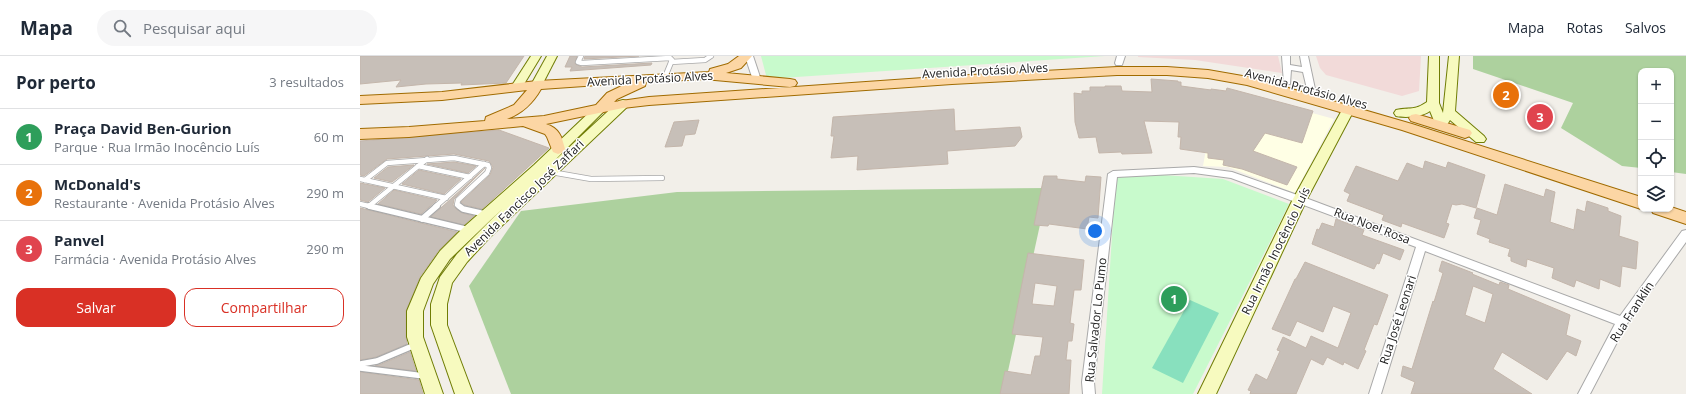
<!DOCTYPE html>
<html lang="pt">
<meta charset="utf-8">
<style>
:root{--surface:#fff;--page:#f6f6f7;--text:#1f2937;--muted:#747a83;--line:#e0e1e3;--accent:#d93025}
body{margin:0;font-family:"Open Sans",sans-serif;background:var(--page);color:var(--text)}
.controls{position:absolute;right:12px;top:12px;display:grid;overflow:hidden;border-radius:8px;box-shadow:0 1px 3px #0004}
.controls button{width:36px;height:36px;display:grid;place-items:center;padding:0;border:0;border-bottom:1px solid var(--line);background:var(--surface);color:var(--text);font:20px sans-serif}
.you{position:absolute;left:735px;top:175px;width:14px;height:14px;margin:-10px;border:3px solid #fff;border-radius:50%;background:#1a73e8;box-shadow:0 0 0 6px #1a73e833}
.badge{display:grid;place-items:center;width:26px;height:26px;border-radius:50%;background:var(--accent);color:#fff;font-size:13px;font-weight:700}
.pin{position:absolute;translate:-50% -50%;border:2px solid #fff;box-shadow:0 1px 4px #0006}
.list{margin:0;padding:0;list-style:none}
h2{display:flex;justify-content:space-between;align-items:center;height:52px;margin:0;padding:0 16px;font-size:17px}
h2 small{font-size:13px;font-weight:400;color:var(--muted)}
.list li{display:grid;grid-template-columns:26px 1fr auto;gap:12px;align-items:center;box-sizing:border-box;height:56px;padding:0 16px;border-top:1px solid var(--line)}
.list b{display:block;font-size:15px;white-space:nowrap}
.list p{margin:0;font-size:13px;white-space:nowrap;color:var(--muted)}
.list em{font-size:13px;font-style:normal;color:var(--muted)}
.actions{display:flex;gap:8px;padding:12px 16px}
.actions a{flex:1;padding:9px 0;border:1px solid var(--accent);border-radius:12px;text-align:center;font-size:14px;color:var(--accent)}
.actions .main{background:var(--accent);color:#fff}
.icon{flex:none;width:22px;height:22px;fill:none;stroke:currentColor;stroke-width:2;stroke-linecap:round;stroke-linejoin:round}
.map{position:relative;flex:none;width:1326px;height:338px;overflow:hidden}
header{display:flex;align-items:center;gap:24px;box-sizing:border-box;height:56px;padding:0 20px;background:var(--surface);border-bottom:1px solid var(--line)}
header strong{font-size:19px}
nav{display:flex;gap:22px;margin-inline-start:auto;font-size:14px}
.search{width:280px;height:36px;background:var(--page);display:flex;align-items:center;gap:10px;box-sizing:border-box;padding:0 14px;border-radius:22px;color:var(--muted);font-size:15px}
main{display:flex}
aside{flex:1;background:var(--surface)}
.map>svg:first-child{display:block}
.commercial{fill:#f2dad9}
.education{fill:#ffffe5}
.forest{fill:#add19e}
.park{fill:#c8facc}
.pitch{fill:#88e0be}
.building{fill:#c7bfb8;stroke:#c4b6ab;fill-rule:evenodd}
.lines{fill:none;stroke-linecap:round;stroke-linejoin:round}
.lane-far1-casing{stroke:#a9a9a9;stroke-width:6}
.lane-casing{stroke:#a9a9a9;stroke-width:8}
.street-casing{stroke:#a9a9a9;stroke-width:2}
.secondary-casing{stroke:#707d05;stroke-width:2}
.primary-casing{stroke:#a06b00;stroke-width:2}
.lane-far1{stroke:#fff;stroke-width:4.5}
.lane{stroke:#fff;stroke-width:5.5}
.street{fill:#fff;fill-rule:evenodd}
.secondary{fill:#f7fabf;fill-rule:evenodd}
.primary{fill:#fcd6a4;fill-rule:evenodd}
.labels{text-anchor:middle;stroke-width:3;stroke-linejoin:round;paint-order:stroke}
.street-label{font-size:12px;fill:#222;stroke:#fff}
</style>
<header>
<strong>Mapa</strong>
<div class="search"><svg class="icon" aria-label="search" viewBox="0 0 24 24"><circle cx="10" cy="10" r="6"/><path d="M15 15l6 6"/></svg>Pesquisar aqui</div>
<nav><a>Mapa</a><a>Rotas</a><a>Salvos</a></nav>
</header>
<main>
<aside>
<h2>Por perto<small>3 resultados</small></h2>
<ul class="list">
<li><span class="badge" style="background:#2e9e5b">1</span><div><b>Praça David Ben-Gurion</b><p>Parque · Rua Irmão Inocêncio Luís</p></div><em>60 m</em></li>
<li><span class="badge" style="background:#e8710a">2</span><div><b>McDonald's</b><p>Restaurante · Avenida Protásio Alves</p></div><em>290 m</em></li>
<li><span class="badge" style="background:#e0444e">3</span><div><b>Panvel</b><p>Farmácia · Avenida Protásio Alves</p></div><em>290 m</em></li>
</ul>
<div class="actions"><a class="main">Salvar</a><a>Compartilhar</a></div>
</aside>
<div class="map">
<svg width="1326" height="338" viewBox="0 0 1326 338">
<rect width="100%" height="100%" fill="#f2efe9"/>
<g class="commercial">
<path d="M778,0H918L922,17L835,4L778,1Z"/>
<path d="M956,0H1061L1059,35L1042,40L966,19L960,12Z"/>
</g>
<path class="education" d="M877,36L974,63L935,137L868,111L843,110L850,71Z"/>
<g class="forest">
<path d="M1113,0H1326V118L1311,116V15H1281V112L1262,110L1201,72L1213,47L1113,13Z"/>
<path d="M688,132L643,338H151L109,230L161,155L317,136Z"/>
</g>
<g class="park">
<path d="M401,0H745L407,23Z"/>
<path d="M756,116L863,123L929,148L833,338H742Z"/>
</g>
<path class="pitch" d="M830,244L859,257L823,327L792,312Z"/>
<g class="building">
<path d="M0,0H164L146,27L101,29L102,27L66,28L36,31L41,24L0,28Z"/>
<path d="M210,0H217L215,8L222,11L292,7L291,9L210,15L212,11H205Z"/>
<path d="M225,0H279L224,3Z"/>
<path d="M791,23L818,25V26H821V30L851,34V33L866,35L867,32L953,55L942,87L905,77L893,95L937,111L927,129L882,113L863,109L864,104L848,102V97L820,93L821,81H818L819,66L784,65L792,97L762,98L761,96L739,97L736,81L719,82L715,66L714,37L722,38V35H730V31H745V30H761L762,35L792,36Z"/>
<path d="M594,53L595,75L660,71L662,81L655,90L587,95L588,108L497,114L498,100L471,102L474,80H471L473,61Z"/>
<path d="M339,64L335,78L325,79L322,90L305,91L314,66Z"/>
<path d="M139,74L189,92L122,153L105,149L101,146L130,119L133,111L129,105L94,98L27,103L4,120L0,119V85Z"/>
<path d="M1065,105L1086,112L1088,106L1125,119L1116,152L1102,148L1096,149L1092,148L1086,167L1089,168L1084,182L1042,167L1041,171L1022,164L1024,159L987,145L990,138L984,135L996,110L1038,125L1047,107L1063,113Z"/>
<path d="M94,106L116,110L108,117L67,108Z"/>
<path d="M54,109L32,126L14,122L28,111Z"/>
<path d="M125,112L94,143L93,149L95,152L102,157L114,160L104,169L71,161Z"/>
<path d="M59,114L101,123L84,138L42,128Z"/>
<path d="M684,120H697V123L725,126L726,120L741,121L738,162L729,161L727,173L689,168L688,170L674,169Z"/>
<path d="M0,127L25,132L8,146L0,144Z"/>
<path d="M1145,128L1184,141L1186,133L1195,136L1190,166L1214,174L1217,153L1225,156L1227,145L1248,152V155L1261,160L1259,180L1278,186L1276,213L1262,210L1260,231L1240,223L1239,233L1216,224L1214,231L1192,222L1194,212L1167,203L1166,211L1151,205V201L1148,200L1150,193L1129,186L1130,183L1117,178L1121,164L1114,162L1117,152L1137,159Z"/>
<path d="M34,134L77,144L61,158L18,148Z"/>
<path d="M0,152L97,176L79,194L60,221L46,255V281L47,288L16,301L0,304Z"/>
<path d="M976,163L1004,174L1002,179L1044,194L1040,204L1023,197L1019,208L1017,207L1014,213L952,188L957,173L959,174L962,167L974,171Z"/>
<path d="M668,197L724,204L721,234H714L710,267L714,268L712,285H708L706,304H711L709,338H640L645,315L671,319L675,300H680L683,281L652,278ZM675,227L697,230L694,250L672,248Z"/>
<path d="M1082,205L1113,217L1112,218L1139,229L1140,226L1149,229L1148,233L1210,259L1206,279L1221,285L1216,300L1207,295L1187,324L1142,296L1133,313L1172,338H1051L1055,326L1041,320L1043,310L1052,313L1073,245L1074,246L1083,217L1079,215ZM1113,230L1133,238L1125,267L1105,259Z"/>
<path d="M945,206L1028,239L1017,269L1014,268L1004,294L1006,295L998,313L984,306L983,309L967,301L963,309L951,303L936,338H890L891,335L888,334L896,318L907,324L920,295L917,294L923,281L946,292L951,280L978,292L991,257L973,250L963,276L937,265L930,280L912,273L935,223H936Z"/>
<path d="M50,296L56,315L15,310L19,309Z"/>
<path d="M0,316L59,324L63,338H0Z"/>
</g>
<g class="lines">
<g class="lane-far1-casing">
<g id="lane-far1">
<path d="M221,0L218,6L222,7L310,2L312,4L305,21"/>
<path d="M311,6L345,4L351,0"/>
<path d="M58,110L110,121"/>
<path d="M191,116L231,123L302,122"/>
<path d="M0,123L86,142"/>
<path d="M5,124L27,107L94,102L128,109L129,112L127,117L98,144L97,149L100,151"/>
<path d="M0,148L13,151"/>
<path d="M9,150L67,103"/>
<path d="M75,151L124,108"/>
</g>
</g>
<g class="lane-casing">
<g id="lane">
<path d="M9,150L109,174"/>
<path d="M99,150L103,153L125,158"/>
<path d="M62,163L77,150"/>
<path d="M0,308L17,305L55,289"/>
<path d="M0,312L64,320"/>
</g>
</g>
<g class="street-casing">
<g id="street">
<path d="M385,0H393L401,24L400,26H397L393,24Z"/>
<path d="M757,0H765L762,9H756L755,7Z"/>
<path d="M922,0H930V9L942,11L940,0H948L955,33L954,35L951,36L947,33L943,16L931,14L930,28H924Z"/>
<path d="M834,111L872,116L943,141L1260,260L1322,175L1326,174V186L1266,269L1230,338H1218L1255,268L1065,195L1021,338H1009L1056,191L871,122L834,117L757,121L734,326L735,338H723L722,326L748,118L753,115Z"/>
</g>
</g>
<g class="secondary-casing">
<g id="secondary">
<path d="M171,0H181L161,33H153L151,31Z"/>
<path d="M187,0H197L181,31H173L171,29Z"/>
<path d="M1069,0H1079V47L1083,57L1089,0H1099L1095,55L1124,80L1126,83L1124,86H1116L1090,64L1085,72H1077L1070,55C1062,61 1045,62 1036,60L1034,57L1036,54C1050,51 1054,55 1067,46Z"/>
<path d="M263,44L267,45L269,48L267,51L130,181L107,206L92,227L87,248V269L113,338H95L71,269V248L80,221L97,198L142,153L90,203L73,228L63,255V281L83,338H65L47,281V255L61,222L80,195L105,170L174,109L236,50H244L246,53L190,109L259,45Z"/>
<path d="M988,50L992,51L994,54L947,143L856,338H838L933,143L982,54L984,51Z"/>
</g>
</g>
<g class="primary-casing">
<g id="primary">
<path d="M379,0H392L381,12L366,17L430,23L435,24L437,27L435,30L430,31L344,23L286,26L285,30L257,43L254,46L289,41L592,20L757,11H807L848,14L894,22L1052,68L1281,141V153L1042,74L887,29L848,22L807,19H757L592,28L289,49L263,52L186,68C199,72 202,81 205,93L203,96L198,98L193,96L187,81L185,78L163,70L49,81L0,83V73L49,71L125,65L126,61L154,49L167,34L82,44L0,48V40L82,36L177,25L349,16L350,13L368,8ZM268,27L247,37L236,49L184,60L147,63C163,57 173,47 181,33Z"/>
<path d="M1056,58L1110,74L1112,77L1110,80L1105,82L1051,65L1049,62L1051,59Z"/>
<path d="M1311,151L1326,156V168L1293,157L1291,153H1311Z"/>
</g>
</g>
<use href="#lane-far1" class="lane-far1"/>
<use href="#lane" class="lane"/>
<use href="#street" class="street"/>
<use href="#secondary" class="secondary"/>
<use href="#primary" class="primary"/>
</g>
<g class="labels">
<g class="street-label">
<text transform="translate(625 15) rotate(-3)" y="4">Avenida Protásio Alves</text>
<text transform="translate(290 23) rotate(-3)" y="4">Avenida Protásio Alves</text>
<text transform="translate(946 33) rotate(15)" y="4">Avenida Protásio Alves</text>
<text transform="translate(164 142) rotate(-44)" y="4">Avenida Fancisco José Zaffari</text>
<text transform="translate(1012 170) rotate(21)" y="4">Rua Noel Rosa</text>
<text transform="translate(916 195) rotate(-64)" y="4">Rua Irmão Inocêncio Luís</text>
<text transform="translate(1272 256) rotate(-57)" y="4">Rua Franklin</text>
<text transform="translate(736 264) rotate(-84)" y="4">Rua Salvador Lo Pumo</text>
<text transform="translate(1038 264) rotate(-72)" y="4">Rua José Leonari</text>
</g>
</g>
</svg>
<div class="controls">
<button>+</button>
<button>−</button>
<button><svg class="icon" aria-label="locate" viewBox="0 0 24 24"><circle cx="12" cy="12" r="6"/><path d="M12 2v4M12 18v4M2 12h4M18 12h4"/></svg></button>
<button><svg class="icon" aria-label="layers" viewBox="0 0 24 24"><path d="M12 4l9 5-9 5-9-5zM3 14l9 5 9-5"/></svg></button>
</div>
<div class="you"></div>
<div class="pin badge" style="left:814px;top:243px;background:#2e9e5b">1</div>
<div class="pin badge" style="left:1146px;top:39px;background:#e8710a">2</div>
<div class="pin badge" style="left:1180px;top:61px;background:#e0444e">3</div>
</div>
</main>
